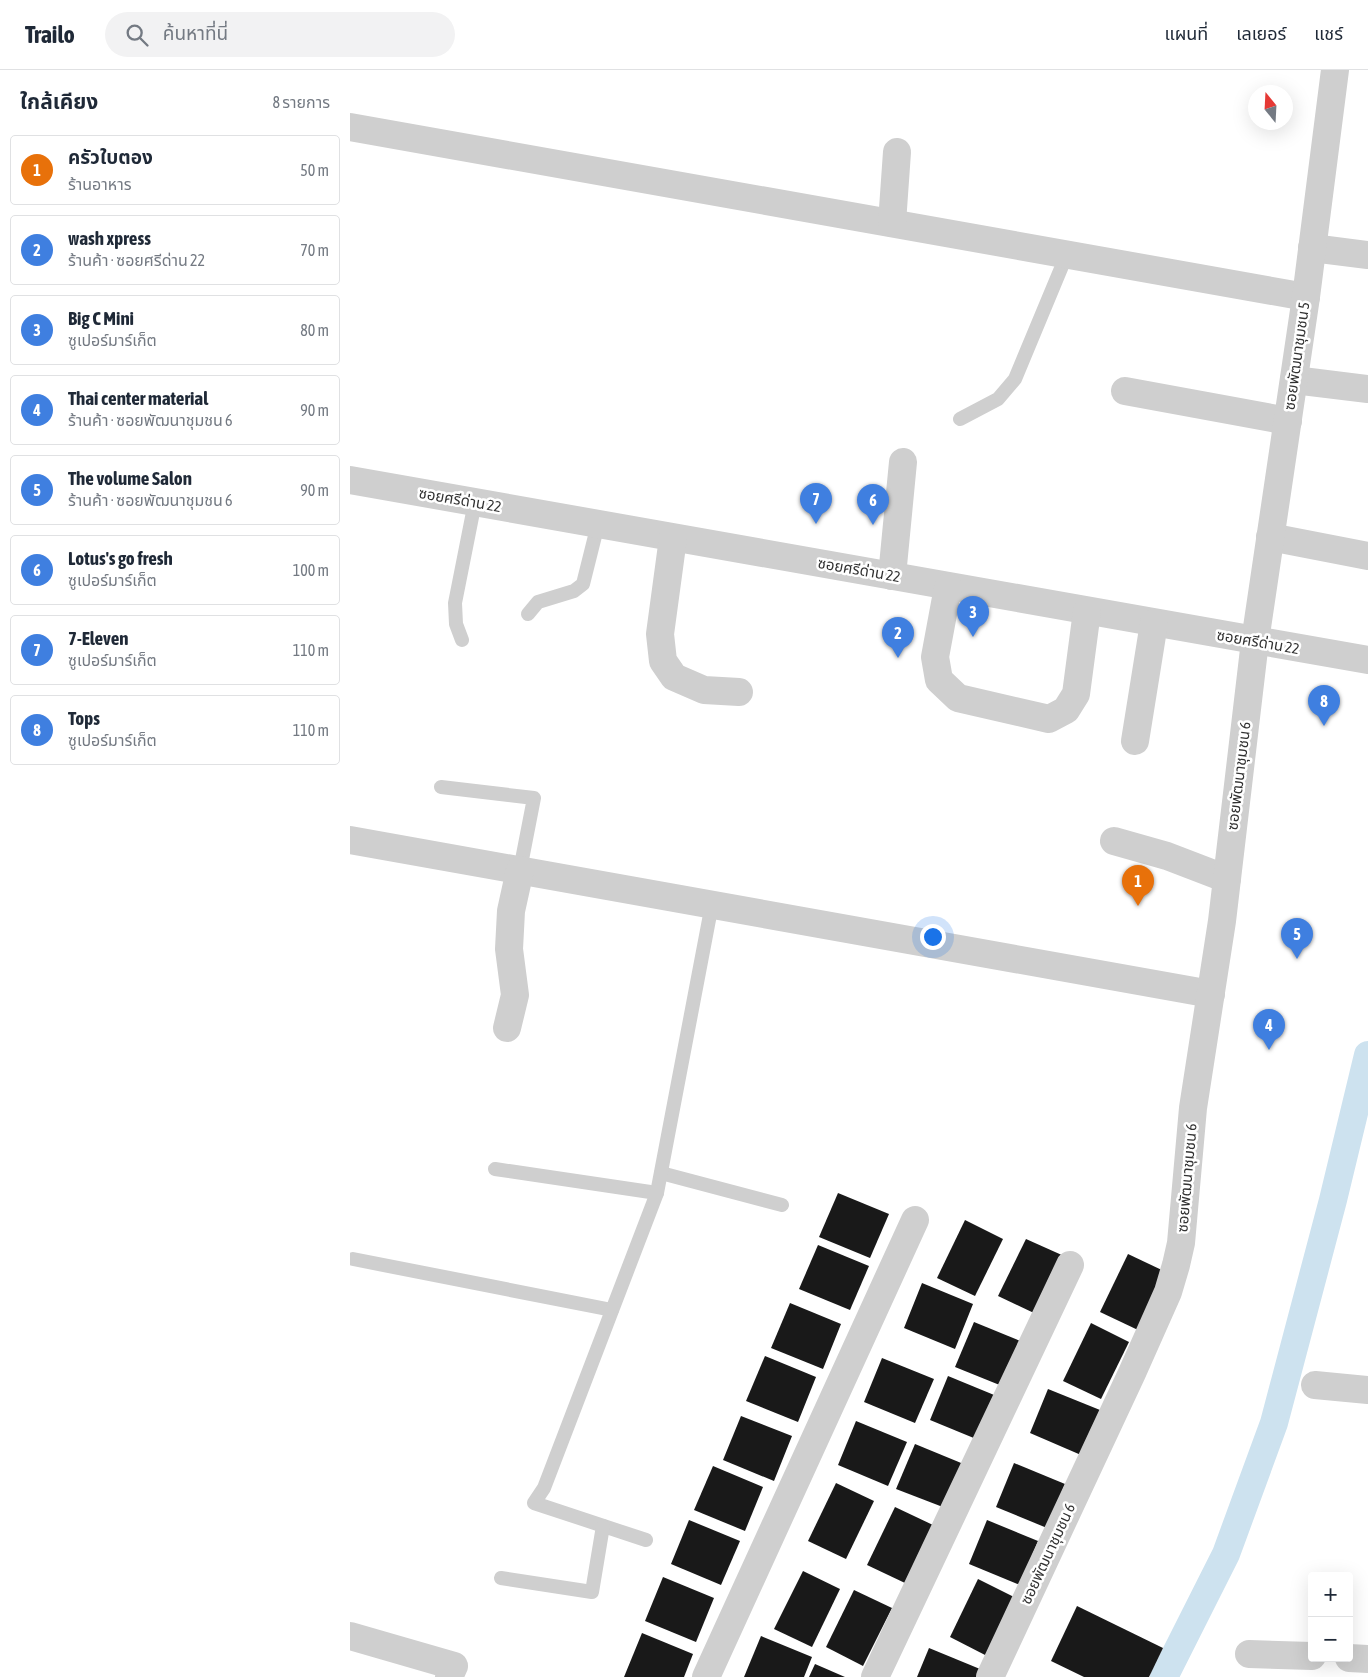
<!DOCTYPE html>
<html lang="th">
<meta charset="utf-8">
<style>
:root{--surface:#fff;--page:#f2f2f3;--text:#1f2937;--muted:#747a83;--line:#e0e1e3;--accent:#0b8043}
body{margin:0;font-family:"Asap Condensed","Noto Sans Thai",sans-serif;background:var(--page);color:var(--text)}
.controls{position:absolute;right:15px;bottom:15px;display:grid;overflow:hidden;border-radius:5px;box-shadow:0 5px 20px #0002}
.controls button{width:45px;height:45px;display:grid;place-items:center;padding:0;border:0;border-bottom:1px solid var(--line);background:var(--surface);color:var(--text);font:25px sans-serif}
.compass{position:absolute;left:898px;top:15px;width:45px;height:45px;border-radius:50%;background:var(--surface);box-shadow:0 5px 20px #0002;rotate:342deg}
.you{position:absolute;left:582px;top:866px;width:18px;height:18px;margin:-12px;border:4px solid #fff;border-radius:50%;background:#1a73e8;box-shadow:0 0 0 8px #1a73e833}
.badge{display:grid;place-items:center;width:32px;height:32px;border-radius:50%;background:var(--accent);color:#fff;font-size:16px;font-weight:700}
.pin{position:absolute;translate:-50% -41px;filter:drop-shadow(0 1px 2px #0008)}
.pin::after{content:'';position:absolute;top:26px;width:18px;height:15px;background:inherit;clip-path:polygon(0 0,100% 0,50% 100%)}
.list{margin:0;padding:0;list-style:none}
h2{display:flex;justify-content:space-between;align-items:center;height:65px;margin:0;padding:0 20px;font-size:21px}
h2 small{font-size:16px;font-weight:400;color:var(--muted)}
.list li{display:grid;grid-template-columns:32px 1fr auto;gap:15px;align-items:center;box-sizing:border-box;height:70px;margin:0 10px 10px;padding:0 10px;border:1px solid var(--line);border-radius:5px}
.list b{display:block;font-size:19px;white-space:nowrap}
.list p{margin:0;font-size:16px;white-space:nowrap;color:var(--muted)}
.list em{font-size:16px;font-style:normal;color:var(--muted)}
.icon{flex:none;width:28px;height:28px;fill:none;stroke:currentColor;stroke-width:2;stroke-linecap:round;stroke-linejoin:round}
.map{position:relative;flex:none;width:1018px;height:1607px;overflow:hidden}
header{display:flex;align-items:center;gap:30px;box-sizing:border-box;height:70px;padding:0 25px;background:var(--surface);border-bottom:1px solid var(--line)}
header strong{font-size:24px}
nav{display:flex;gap:28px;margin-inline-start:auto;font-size:18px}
.search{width:350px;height:45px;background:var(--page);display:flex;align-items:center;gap:12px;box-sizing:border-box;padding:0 18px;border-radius:28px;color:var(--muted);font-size:19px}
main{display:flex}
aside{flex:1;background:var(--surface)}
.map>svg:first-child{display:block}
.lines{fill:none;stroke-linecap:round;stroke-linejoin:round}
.canal{stroke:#cde2ef;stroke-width:28}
.building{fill:#191919}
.service{stroke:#cfcfcf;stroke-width:14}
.minor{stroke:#cfcfcf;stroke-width:28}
.labels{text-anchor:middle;stroke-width:5;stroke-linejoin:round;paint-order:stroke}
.street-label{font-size:15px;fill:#323232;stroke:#fff}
</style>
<header>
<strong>Trailo</strong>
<div class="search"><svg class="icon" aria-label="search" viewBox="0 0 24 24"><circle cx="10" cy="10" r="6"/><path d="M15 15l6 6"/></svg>ค้นหาที่นี่</div>
<nav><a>แผนที่</a><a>เลเยอร์</a><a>แชร์</a></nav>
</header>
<main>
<aside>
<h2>ใกล้เคียง<small>8 รายการ</small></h2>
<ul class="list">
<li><span class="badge" style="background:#e8710a">1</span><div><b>ครัวใบตอง</b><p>ร้านอาหาร</p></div><em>50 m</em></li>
<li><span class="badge" style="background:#3f7fe0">2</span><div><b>wash xpress</b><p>ร้านค้า · ซอยศรีด่าน 22</p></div><em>70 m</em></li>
<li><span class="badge" style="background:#3f7fe0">3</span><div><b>Big C Mini</b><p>ซูเปอร์มาร์เก็ต</p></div><em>80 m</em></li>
<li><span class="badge" style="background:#3f7fe0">4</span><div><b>Thai center material</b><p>ร้านค้า · ซอยพัฒนาชุมชน 6</p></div><em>90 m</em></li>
<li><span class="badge" style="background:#3f7fe0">5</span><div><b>The volume Salon</b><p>ร้านค้า · ซอยพัฒนาชุมชน 6</p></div><em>90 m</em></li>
<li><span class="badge" style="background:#3f7fe0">6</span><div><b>Lotus's go fresh</b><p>ซูเปอร์มาร์เก็ต</p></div><em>100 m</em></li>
<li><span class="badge" style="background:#3f7fe0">7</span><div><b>7-Eleven</b><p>ซูเปอร์มาร์เก็ต</p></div><em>110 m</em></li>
<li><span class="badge" style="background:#3f7fe0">8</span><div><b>Tops</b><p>ซูเปอร์มาร์เก็ต</p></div><em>110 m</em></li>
</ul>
</aside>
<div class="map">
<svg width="1018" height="1607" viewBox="0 0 1018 1607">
<rect width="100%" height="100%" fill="#fff"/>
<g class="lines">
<path class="canal" d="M814,1607L876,1484L924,1353L983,1130L1018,985"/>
</g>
<g class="building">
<path d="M488,1123L539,1144L520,1188L469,1167Z"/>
<path d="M615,1150L653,1169L625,1226L587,1208Z"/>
<path d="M676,1169L714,1186L686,1244L648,1226Z"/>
<path d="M468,1175L519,1196L500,1240L449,1219Z"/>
<path d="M778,1184L816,1202L788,1260L750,1242Z"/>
<path d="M572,1213L623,1234L605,1279L554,1258Z"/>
<path d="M440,1233L491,1254L473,1299L421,1278Z"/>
<path d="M624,1252L675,1273L657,1318L605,1297Z"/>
<path d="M741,1253L779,1272L751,1329L713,1311Z"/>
<path d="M415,1286L466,1307L448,1352L396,1331Z"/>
<path d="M532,1288L584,1309L565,1353L514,1332Z"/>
<path d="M598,1306L649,1327L631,1371L580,1350Z"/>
<path d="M698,1319L750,1340L731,1385L680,1363Z"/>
<path d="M391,1346L442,1366L424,1411L373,1390Z"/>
<path d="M506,1351L557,1372L538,1416L488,1395Z"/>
<path d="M565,1374L616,1395L598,1439L546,1419Z"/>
<path d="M664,1393L715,1414L697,1458L646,1437Z"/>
<path d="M363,1396L413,1417L395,1461L344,1440Z"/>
<path d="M486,1413L524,1431L496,1489L458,1471Z"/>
<path d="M545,1437L583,1455L555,1513L517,1495Z"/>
<path d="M339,1450L390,1471L371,1515L321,1494Z"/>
<path d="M637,1450L688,1471L670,1515L619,1494Z"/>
<path d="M453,1501L490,1519L462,1577L424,1559Z"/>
<path d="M313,1507L364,1528L346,1572L295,1551Z"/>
<path d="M628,1509L666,1528L637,1586L600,1567Z"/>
<path d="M504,1520L542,1538L513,1596L476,1577Z"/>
<path d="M727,1536L813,1578L799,1607H734L701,1591Z"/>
<path d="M292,1563L343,1584L334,1607H274Z"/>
<path d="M411,1566L462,1587L454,1607H394Z"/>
<path d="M579,1578L630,1599L626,1607H567Z"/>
<path d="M465,1594L495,1607H459Z"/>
</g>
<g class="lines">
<g class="service">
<path d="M610,349L648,329L665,309L717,184"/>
<path d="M178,544L188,532L224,521L233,514L248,454"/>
<path d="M112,570L106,554L105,533L125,432"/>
<path d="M91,717L184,728L170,800"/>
<path d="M145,1099L307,1123"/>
<path d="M311,1103L432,1135"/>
<path d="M3,1189L262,1240"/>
<path d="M296,1470L184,1433L194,1418L307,1123L362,834"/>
<path d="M151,1508L242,1522L253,1456"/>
</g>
<g class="minor">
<path d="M0,57L956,227"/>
<path d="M542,153L547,82"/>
<path d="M962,178L1018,185"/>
<path d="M944,310L1018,319"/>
<path d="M775,321L938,351"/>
<path d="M0,410L1018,590"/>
<path d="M920,467L1018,486"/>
<path d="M323,468L310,564L313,591L324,607L354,620L389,622"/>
<path d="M542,506L553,392"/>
<path d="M598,517L585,587L589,610L608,628L699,649L716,640L726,624L737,541"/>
<path d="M785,671L804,553"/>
<path d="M0,770L861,924"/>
<path d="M764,771L817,786L877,809"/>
<path d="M157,958L165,925L159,879L161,841L170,800"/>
<path d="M965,1315L1018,1320"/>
<path d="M0,1566L104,1596L99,1607"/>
<path d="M899,1584L962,1586"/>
<path d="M999,1588L1018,1589"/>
<path d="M356,1607L565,1150"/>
<path d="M525,1607L720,1195"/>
<path d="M640,1607L782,1303L818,1222L826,1195L831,1173L843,1038L872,851L905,571L956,227L985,0"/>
</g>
</g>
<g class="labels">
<g class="street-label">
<text transform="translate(947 286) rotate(-82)" y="5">ซอยพัฒนาชุมชน 5</text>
<text transform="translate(110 430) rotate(10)" y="5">ซอยศรีด่าน 22</text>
<text transform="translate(509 500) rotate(10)" y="5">ซอยศรีด่าน 22</text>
<text transform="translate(908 572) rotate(10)" y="5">ซอยศรีด่าน 22</text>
<text transform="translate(889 706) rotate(-83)" y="5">ซอยพัฒนาชุมชน 6</text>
<text transform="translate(837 1108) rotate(-85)" y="5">ซอยพัฒนาชุมชน 6</text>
<text transform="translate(698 1484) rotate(-65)" y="5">ซอยพัฒนาชุมชน 6</text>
</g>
</g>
</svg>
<div class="controls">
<button>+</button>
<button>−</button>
</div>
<svg class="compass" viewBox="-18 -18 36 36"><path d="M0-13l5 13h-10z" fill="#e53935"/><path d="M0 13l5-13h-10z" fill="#747a83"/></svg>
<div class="you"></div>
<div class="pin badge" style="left:788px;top:836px;background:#e8710a">1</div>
<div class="pin badge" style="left:548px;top:588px;background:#3f7fe0">2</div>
<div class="pin badge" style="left:623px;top:567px;background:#3f7fe0">3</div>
<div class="pin badge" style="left:919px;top:980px;background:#3f7fe0">4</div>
<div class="pin badge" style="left:947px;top:889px;background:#3f7fe0">5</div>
<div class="pin badge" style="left:523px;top:455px;background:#3f7fe0">6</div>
<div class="pin badge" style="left:466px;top:454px;background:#3f7fe0">7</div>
<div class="pin badge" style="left:974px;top:656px;background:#3f7fe0">8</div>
</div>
</main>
